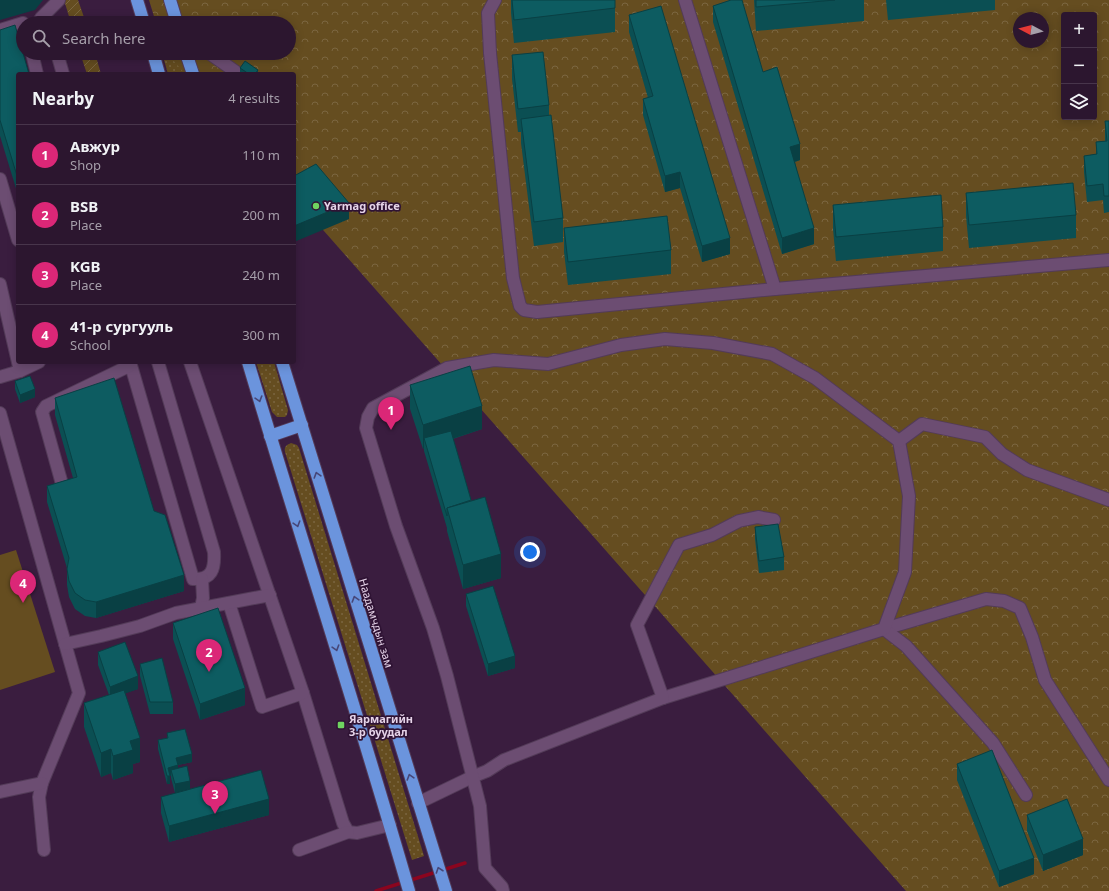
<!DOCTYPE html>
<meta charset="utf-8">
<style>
:root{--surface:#2c162f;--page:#38233b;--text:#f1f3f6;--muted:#a69faa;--line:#48354b;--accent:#db2777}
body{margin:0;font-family:"Noto Sans",sans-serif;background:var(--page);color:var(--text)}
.controls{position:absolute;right:12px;top:12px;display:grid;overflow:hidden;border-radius:4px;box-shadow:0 2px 10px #0003}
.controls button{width:36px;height:36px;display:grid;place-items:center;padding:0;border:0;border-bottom:1px solid var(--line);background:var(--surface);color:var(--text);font:20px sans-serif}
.compass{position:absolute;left:1013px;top:12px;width:36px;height:36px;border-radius:50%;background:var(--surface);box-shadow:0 2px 10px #0003;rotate:277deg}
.you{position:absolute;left:530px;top:552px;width:14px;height:14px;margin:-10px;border:3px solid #fff;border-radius:50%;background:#1a73e8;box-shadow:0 0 0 6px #1a73e833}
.badge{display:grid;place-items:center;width:26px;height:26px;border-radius:50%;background:var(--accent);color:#fff;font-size:13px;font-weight:700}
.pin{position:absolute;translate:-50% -33px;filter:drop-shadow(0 1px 2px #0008)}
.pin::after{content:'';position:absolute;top:21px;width:14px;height:12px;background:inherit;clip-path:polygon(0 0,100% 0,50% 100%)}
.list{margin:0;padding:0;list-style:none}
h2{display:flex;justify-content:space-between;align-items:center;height:52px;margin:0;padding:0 16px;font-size:17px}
h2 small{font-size:13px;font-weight:400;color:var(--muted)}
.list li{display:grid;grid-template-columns:26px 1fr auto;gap:12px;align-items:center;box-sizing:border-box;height:60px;padding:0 16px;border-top:1px solid var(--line)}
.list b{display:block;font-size:15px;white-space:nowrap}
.list p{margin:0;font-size:13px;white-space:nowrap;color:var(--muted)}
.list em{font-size:13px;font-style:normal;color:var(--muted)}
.icon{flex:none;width:22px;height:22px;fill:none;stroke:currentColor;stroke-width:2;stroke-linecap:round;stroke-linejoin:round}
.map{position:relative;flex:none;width:1109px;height:891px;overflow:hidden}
.search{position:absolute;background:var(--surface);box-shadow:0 2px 10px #0003;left:16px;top:16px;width:280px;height:44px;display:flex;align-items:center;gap:10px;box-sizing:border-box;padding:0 14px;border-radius:22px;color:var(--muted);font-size:15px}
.panel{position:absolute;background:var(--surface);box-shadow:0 2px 10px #0003;left:16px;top:72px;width:280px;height:292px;border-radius:4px}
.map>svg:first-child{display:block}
.grass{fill:url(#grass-dots)}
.park{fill:url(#park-crowns);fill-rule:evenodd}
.garden{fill:url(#garden-furrows)}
.pitch{fill:#654d20}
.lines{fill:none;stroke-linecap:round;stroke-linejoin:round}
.stream{stroke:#8b051f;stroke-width:3.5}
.minor-casing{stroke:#533b58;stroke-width:14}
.highway-casing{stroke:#533b58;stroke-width:14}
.minor{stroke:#6c4d72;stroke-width:12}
.highway{stroke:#6b94dd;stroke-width:12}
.wall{fill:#0b4f53}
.shaded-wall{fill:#094044}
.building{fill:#0d5c61;stroke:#094044}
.oneway{stroke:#474778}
.poi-dot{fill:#6fd360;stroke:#2f1334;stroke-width:1.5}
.labels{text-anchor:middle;stroke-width:3.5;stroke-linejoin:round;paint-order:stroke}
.poi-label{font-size:11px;font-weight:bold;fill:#e5d3e8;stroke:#2f1334;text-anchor:start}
.street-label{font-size:11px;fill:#e5d3e8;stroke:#2f1334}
</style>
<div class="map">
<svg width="1109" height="891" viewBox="0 0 1109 891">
<defs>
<pattern id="grass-dots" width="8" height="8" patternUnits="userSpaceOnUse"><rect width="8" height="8" fill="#654d20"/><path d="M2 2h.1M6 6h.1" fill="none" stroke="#7b6640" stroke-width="1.8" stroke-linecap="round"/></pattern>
<pattern id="park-crowns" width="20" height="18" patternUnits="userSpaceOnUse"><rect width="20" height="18" fill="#654d20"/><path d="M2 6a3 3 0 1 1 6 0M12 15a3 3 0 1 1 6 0" fill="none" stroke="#7b6640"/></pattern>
<pattern id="garden-furrows" width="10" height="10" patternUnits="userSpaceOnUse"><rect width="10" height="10" fill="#654d20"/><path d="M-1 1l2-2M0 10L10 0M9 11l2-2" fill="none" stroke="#7b6640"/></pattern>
</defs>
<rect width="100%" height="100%" fill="#3a1d3f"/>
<g class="grass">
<path d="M162,53H178L184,74H168Z"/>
<path d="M256,362H274L288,410L287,415L285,417H277L272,412Z"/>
<path d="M291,443L297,445L299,448L424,856L412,860L285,452C284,447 286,445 291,443Z"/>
</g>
<path class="park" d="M149,0H1109V891H906L294,197V74H185L167,53H289V23H156ZM1064,15H1094V117H1064ZM1019,18H1043V42H1019Z"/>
<g class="garden">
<path d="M64,0H78L86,23H71Z"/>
<path d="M80,53H95L101,74H87Z"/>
</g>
<path class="pitch" d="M16,550L55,672L0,690V555Z"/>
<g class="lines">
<path class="stream" d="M376,891L465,863"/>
<g class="minor-casing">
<g id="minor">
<path d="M495,0L488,13L490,53L513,278L520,306L524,310L537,312L775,289L1109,260"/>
<path d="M685,0L775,289"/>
<path d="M38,23L41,18L59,0"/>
<path d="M0,30L23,23"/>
<path d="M32,53L37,74"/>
<path d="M57,53L63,74"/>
<path d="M209,53L239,74"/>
<path d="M0,179L18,240"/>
<path d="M0,284L20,371"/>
<path d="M130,362L193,579C212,580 215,569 214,552L158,362"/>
<path d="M190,362L303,693L343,823L348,832L357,833L390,825"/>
<path d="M0,377L20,371L39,362"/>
<path d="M0,413L79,693L42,783L39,797L44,850"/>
<path d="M62,484L42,412L46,406L131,365"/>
<path d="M229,603L262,707L303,693"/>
<path d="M201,608L203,598L202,579"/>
<path d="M884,629L986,599L1004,601L1020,608L1032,637L1045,680L1109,780"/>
<path d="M884,629L906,646L993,743L1026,795"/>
<path d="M65,644L101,636L140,626L176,613L270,595"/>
<path d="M663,698L884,629L905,572L909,496L899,441"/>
<path d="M0,792L42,783"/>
<path d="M418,803L472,777L487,771L504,760L663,698L637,625L679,545L712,535L739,521L758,517L774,520"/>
<path d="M299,850L348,832"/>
<path d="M503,891L502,887L485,868L480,806L447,676L433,628L396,526L366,428L368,417L373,408L447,368L494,360L548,364L621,345L665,339L713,343L772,354L815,378L899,441L922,424L985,437L1002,454L1027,470L1109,500"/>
</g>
</g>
<g class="highway-casing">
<g id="highway">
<path d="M137,0L144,23"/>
<path d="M170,0L177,23"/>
<path d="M153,53L159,74"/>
<path d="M186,53L193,74"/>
<path d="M248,362C301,539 358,714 409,891"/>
<path d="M282,362L446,891"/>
<path d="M270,436L302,425"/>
</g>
</g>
<use href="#minor" class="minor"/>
<use href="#highway" class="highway"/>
</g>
<g class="wall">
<path d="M511,0H615V32L514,43L511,13Z"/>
<path d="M754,0H864V21L756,31Z"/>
<path d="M886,0H995V10L888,20Z"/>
<path d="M713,6L763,72L800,160L795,162L814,244L782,254L713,22Z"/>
<path d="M629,15L730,254L702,262L680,188L665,192L643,115V99L648,98L629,32Z"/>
<path d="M0,30L18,74V195L0,136Z"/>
<path d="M512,55L549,105V115L563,218V242L534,246L521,143V132H518L512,79Z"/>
<path d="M240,68L258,70V74H243L240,72Z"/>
<path d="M1105,121H1109V212L1104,213L1103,200L1087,202L1084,172V156L1096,154V142L1105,141Z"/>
<path d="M966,193L1076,215V238L969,248L966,216Z"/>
<path d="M833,205L943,227V251L836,261L833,229Z"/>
<path d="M564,228L671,250V274L568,285L564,252Z"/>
<path d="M15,381L35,397L20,403L15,389Z"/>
<path d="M410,385L482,429L453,439L471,500L501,578L463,589L447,531V528L424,451V448L423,449L410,409Z"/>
<path d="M55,398L154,511L184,591L96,618L85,616L75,609L69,597L67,585V568L47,502V486L73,478L55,415Z"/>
<path d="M755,527L784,557V570L759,573L755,539Z"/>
<path d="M466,594L515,668L488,676L466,606Z"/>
<path d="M173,623L245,705L200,720L173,639Z"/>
<path d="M98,652L138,689L125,693L140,762L133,764V773L113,780L111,773L101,777L84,727V703L109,695L98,665Z"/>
<path d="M140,664L173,702V714H150L140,676Z"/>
<path d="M167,733L192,762L178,765V768L190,789L175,793L171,778V775L170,776V784H167L158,749V740L167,738Z"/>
<path d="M957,764L1034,874L999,887L957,780Z"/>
<path d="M161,797L269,815L169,842L161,813Z"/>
<path d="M1027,815L1083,855L1043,871L1027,831Z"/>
</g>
<g class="shaded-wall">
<path d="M0,0H43L35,10L0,20Z"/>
<path d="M800,144V160L790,163V147Z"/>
<path d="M680,172V188L665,192V176Z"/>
<path d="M349,203V219L294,242V226Z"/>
<path d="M814,228V244L782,254V238Z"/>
<path d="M730,238V254L702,262V246Z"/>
<path d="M35,389V397L20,403V395Z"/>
<path d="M482,406V429L427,447L424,438V448L423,449V425Z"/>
<path d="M501,554V578L463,589V565Z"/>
<path d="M184,575V591L96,618V602Z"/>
<path d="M515,656V668L488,676V664Z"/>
<path d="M138,676V689L110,699V687Z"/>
<path d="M245,688V705L200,720V704Z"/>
<path d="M140,738V762L133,764V773L113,780V756L130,741Z"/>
<path d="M111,749V773L101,777V753Z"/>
<path d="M192,754V762L178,765V773L171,770V775L170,776V784H167L168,768L176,758Z"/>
<path d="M190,781V789L175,793V784Z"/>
<path d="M269,799V815L169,842V826Z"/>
<path d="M1083,839V855L1043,871V855Z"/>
<path d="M1034,858V874L999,887V871Z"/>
</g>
<g class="building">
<path d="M512,0H615V8L514,20Z"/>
<path d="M731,0H742L763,72L777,67L800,144L790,147L814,228L782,238L713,6Z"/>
<path d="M756,0H835L756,7Z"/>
<path d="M661,6L730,238L702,246L680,172L665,176L643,99L653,96L629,15Z"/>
<path d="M15,25L29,74H18V179L0,120V30Z"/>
<path d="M543,52L549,105L518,109L512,55Z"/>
<path d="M245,61L258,70L255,74H249L240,68Z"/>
<path d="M551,115L563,218L534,222L521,119Z"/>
<path d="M1105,121H1109V196H1104L1103,184L1087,186L1084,156L1097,154L1096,142L1107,141Z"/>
<path d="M316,164L349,203L294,226V176Z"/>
<path d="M1073,183L1076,215L969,225L966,193Z"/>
<path d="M941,195L943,227L836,237L833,205Z"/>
<path d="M667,216L671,250L568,262L564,228Z"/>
<path d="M470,366L482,406L423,425L410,385Z"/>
<path d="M30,376L35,389L20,395L15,381Z"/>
<path d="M114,378L154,511L165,515L184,575L96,602L85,600L75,593L69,581L67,569L69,558L47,486L77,477L55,398Z"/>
<path d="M451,431L471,500L447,508V516L424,438Z"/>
<path d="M485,497L501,554L463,565L447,508Z"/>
<path d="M778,524L784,557L759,561L755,527Z"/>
<path d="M493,586L515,656L488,664L466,594Z"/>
<path d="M218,608L245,688L200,704L173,623Z"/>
<path d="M125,642L138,676L110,687L98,652Z"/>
<path d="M162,658L173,702H150L140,664Z"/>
<path d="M124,690L140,738L130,741L133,750L113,756L111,749L101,753L84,703Z"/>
<path d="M185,729L192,754L176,758L178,765L168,768L170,776H167L158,740L168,738L167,733Z"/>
<path d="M992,750L1034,858L999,871L957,764Z"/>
<path d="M187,766L190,781L175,784L171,770Z"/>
<path d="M261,770L269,799L169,826L161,797Z"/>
<path d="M1067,799L1083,839L1043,855L1027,815Z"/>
</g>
<defs><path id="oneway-chevron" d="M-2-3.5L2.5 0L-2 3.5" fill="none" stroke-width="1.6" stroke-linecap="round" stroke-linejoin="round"/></defs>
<g class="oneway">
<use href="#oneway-chevron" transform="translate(259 399) rotate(73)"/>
<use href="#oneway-chevron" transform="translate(317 475) rotate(-107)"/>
<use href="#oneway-chevron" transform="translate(297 524) rotate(73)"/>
<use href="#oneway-chevron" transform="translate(355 599) rotate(-107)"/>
<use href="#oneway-chevron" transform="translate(336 648) rotate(73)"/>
<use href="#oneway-chevron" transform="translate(410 777) rotate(-107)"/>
<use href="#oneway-chevron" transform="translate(439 870) rotate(-109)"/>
</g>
<g class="poi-dot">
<circle cx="316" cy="206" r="4"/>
<rect x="337" y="721" width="8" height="8" rx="2"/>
</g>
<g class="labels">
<g class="poi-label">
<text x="324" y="210">Yarmag office</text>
<text x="349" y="723">Яармагийн<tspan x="349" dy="13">3-р буудал</tspan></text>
</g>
<g class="street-label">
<text transform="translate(376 623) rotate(73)" y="4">Наадамчдын зам</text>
</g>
</g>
</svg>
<div class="controls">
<button>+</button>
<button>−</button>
<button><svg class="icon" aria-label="layers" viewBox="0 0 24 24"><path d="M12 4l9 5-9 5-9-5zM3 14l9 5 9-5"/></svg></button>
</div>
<svg class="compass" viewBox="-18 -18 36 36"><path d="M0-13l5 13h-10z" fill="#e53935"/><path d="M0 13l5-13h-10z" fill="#a69faa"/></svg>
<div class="you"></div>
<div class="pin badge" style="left:391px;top:430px">1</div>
<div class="pin badge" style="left:209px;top:672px">2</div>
<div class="pin badge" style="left:215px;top:814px">3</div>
<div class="pin badge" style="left:23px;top:603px">4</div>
<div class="search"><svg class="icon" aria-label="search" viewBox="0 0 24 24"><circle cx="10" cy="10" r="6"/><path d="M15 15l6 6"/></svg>Search here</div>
<section class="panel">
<h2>Nearby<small>4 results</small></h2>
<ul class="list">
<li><span class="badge">1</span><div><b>Авжур</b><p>Shop</p></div><em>110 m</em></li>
<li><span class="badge">2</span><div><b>BSB</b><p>Place</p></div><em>200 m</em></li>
<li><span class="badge">3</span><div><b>KGB</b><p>Place</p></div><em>240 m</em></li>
<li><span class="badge">4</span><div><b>41-р сургууль</b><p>School</p></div><em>300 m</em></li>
</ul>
</section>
</div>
